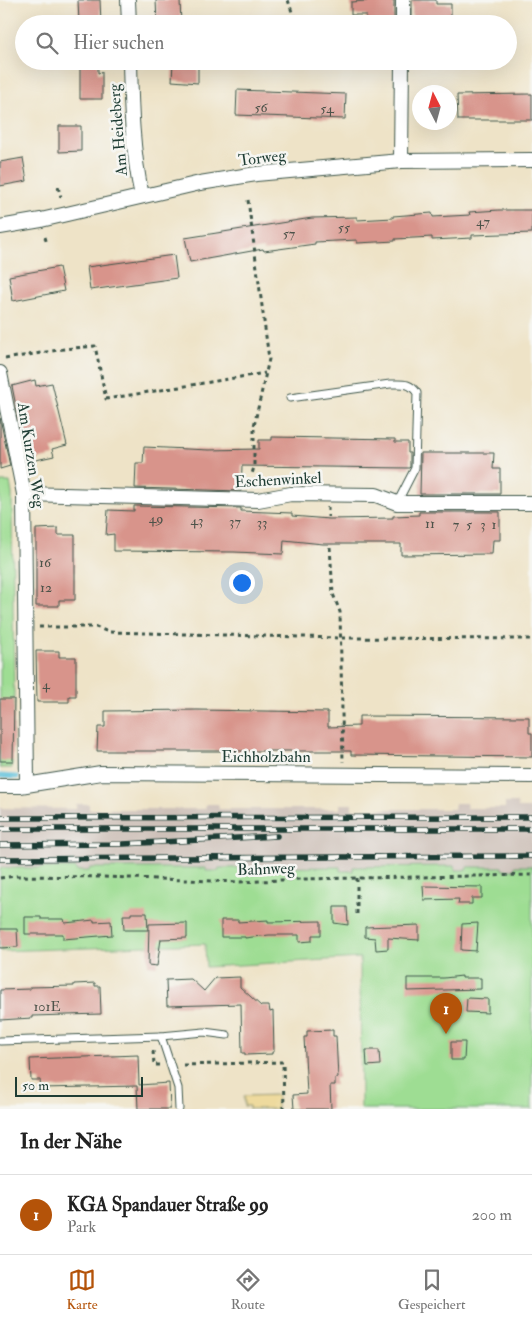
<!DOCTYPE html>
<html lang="de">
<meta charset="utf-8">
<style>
:root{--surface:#fff;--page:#f2f2f2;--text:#222;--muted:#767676;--line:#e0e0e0;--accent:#b45309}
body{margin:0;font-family:"IM FELL Double Pica",serif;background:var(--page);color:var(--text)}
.compass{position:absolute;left:412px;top:85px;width:45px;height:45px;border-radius:50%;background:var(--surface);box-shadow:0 5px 20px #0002;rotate:354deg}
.scale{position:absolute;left:15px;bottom:12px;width:128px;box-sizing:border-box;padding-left:5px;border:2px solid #1f3d34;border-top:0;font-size:14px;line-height:18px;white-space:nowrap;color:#1f3d34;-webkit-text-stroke:4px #f6f6f2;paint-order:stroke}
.you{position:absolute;left:241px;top:582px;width:18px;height:18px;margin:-12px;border:4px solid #fff;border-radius:50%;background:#1a73e8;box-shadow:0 0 0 8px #1a73e833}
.badge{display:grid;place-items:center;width:32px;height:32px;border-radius:50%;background:var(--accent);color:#fff;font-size:16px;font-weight:700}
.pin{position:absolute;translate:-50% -41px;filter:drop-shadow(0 1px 2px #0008)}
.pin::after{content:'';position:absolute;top:26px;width:18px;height:15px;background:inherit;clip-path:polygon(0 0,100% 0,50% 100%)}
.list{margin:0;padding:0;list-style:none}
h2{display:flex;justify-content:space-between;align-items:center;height:65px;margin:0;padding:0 20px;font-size:21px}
h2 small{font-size:16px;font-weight:400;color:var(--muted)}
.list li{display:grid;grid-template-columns:32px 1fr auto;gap:15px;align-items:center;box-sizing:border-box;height:80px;padding:0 20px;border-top:1px solid var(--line)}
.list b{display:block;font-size:19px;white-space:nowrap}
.list p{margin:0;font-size:16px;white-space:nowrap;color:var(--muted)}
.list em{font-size:16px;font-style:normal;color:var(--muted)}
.icon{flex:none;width:28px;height:28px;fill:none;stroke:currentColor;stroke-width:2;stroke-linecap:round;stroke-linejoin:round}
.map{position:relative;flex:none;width:532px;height:1109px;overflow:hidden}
.search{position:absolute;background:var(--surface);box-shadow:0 5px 20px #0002;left:15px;right:15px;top:15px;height:55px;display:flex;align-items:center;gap:12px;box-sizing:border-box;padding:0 18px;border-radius:28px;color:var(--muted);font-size:19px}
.sheet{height:145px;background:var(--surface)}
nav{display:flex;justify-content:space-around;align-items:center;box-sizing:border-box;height:70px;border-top:1px solid var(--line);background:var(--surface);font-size:14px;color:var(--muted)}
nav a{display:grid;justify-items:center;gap:2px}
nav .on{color:var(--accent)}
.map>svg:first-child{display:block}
.industrial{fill:#cec1b9}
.green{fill:#9edd93;stroke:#5e8d64}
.sand{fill:#eeda9e;stroke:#868c69}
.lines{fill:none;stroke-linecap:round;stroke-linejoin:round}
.stream{stroke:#5dc1db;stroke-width:5}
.building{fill:#d8948b}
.lane-casing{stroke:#3e564a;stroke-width:9}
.street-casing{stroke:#3e564a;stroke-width:16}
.path{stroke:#3e564a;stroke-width:3;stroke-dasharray:4 4;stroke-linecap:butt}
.lane{stroke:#fff;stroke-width:7}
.street{stroke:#fff;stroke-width:14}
.rail-casing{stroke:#1f3d34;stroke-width:5.5}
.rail{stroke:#f6f6f2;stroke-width:4;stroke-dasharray:11;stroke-linecap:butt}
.labels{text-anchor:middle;stroke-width:5;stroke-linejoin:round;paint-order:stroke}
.number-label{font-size:14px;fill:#4d534a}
.street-label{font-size:16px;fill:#1f3d34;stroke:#f6f6f2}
</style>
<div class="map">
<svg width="532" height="1109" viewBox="0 0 532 1109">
<rect width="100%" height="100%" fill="#f6f6f2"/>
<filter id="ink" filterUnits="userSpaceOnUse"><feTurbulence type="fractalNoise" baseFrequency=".02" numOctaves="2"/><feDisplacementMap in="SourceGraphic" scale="10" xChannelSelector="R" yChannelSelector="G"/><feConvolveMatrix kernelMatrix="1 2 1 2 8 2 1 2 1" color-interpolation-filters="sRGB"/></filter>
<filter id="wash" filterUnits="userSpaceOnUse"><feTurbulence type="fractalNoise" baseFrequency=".0096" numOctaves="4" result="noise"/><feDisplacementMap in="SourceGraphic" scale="20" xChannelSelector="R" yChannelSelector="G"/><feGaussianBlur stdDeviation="1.12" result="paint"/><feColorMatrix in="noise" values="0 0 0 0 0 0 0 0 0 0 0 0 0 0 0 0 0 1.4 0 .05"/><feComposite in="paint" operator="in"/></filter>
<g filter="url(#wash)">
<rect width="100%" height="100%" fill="#eee3c7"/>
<path class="industrial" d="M455,803H466L467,808H505V803H517L518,808H532V866H515V870H502V867H468L467,870H455L454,866L357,867H353V871H340V867L219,868V871H206L205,868H90L89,871H76V868H0V808L76,809V804H89V809H205L206,804H218L219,809H340V804H352V809H454Z"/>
<g class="green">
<path d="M0,482H10L12,494L14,699L12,768H0Z"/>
<path d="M455,866V870H467V867H502V870H515V866H532V1109H361L360,958L206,967L205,944L0,951V868H76V871H89L90,868H206V871H218L219,868L340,867V871H353V867Z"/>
</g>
<path class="sand" d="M277,1095V1109H249V1106H244V1096Z"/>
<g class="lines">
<path class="stream" d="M0,776L17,777"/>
</g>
<g id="blocks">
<g class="building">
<path d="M78,0H100L101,24H79Z"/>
<path d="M156,0H180L181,24H157Z"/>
<path d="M367,0H394V24H366V15H351V2L367,1Z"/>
<path d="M412,0H436V4H451V19H436V24H412Z"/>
<path d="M80,61H98V73L102,72V99H80Z"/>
<path d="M173,61H198V83L172,81Z"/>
<path d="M237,90L346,94L345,119L236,115Z"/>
<path d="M532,94V120H458L457,95Z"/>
<path d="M59,126H81V151L59,152Z"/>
<path d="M23,158L27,181L0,186V162Z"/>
<path d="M499,210H532V233L472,235V238L432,240V237L395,239V241L357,243V240L315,242V244L264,251L263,249L190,262L185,238L312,218L357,217V220L393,218V216L432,213L433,217L470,215L469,212Z"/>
<path d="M174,255L177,278L90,290L87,267Z"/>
<path d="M59,267L64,291L13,301L9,276Z"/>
<path d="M35,380L36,386L52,383L67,445L52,449L54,456L27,462L12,386Z"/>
<path d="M0,418L10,466L0,469Z"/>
<path d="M272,437L395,439V442H408V453H410V467L409,468L242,466L241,491L135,488L136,463H143L144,447L209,450L259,449V440H272Z"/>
<path d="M421,453H494L493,469H500V494H420Z"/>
<path d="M134,506L241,508V511L292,513V516L329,519L393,518V516L419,515V512H500V540H493L492,554L401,555V544H323L284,540L283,554L234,552L114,551V534L106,535L108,510L134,511Z"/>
<path d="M58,528V535H75V600H59V606H36V529Z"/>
<path d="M36,651H59V657H76V696H69V702H37Z"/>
<path d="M0,699H14L13,761H0Z"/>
<path d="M197,710L328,712V727L359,726V716L529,717V733H532V757L351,755V751H97L98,727H105V711Z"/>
<path d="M423,886L482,887V898H472V904H458L459,899L424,900Z"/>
<path d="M334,907H347L348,925L334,923Z"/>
<path d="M131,913H147L148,930H124L123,915H131Z"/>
<path d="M25,917H41V919H64L65,923L94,920V922L111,921L112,935L63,939V934H25Z"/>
<path d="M221,920H238V922L268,920V922L321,921V935H312V941L299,942V935H269L245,938V937H221Z"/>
<path d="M187,923V938L161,939L157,966L148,965L149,924Z"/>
<path d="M478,923L476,951L461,950L462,924Z"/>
<path d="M419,925V940L388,938V949L376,950L375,938L365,937V927Z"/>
<path d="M0,929H17L18,947L0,948Z"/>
<path d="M462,976V978H481V989L407,991V978H444Z"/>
<path d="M240,977V987L261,1006H269L270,1012L273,1011L274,1052H272V1054L245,1055V1053H242L241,1004L167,1006L166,980L191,979L204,991L215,978Z"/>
<path d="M95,983V986H100L101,1014L32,1016V1018L0,1020V990L30,989V987L74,986V984Z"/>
<path d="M467,998L488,999V1013L466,1012Z"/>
<path d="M333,1030V1036H336L338,1078H335V1085H330L331,1109H294L293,1095L307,1094L304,1037H307V1031Z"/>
<path d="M451,1042H465L464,1060H451Z"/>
<path d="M366,1050H379L380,1065L367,1066Z"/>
<path d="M138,1055L139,1085L169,1083L170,1109H138L137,1086L41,1088L40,1080H31L30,1059Z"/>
</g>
</g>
</g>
<g filter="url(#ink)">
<use href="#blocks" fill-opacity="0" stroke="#3e564a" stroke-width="1"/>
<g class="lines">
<g class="lane-casing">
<g id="lane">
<path d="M290,398L390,384C402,384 410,382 417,393L415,468L397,503"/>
<path d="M161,1036L204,1032L227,1035"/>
<path d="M0,1041L161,1036L178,1088L179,1109"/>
</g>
</g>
<g class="street-casing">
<g id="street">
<path d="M128,0L129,24"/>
<path d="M403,24V0"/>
<path d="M130,61C131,107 132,151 142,196"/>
<path d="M401,161L402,61"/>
<path d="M0,227L41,220L200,183L256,174L401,161L532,160"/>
<path d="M0,373L24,494L27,784"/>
<path d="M24,494L258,500L291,494L376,495L397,503H532"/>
<path d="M0,786H20L101,773L532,776"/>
</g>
</g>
<g class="path">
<path d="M288,0L296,24"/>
<path d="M58,187L61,197"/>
<path d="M248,200L269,359L254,426V467L252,474"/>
<path d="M45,237L47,244"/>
<path d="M5,359L64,349L95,346L106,399L265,373"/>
<path d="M328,507V517"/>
<path d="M330,547L333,594L340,612L343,762"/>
<path d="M39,627H96L108,632L340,638L532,639"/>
<path d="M0,878L16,876L104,877L240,882L302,879L532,875"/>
<path d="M357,878V917"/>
<path d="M153,1051L154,1065H159"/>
<path d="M183,1065L283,1062L284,1109"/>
</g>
<use href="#lane" class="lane"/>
<use href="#street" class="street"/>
<g class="rail-casing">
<g id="rail">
<path d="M0,818L532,817"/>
<path d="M0,829H532"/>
<path d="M0,845L123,844L277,836"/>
<path d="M0,859L532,856"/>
</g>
</g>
<use href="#rail" class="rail"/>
</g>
</g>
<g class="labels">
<g class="number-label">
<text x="261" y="112">56</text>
<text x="327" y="113">54</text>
<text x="483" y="226">47</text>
<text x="344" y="232">55</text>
<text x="289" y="238">57</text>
<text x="156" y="523">49</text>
<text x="197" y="525">43</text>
<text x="235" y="526">37</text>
<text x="262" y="527">33</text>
<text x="430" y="528">11</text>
<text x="456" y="529">7</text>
<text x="469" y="529">5</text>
<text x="483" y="529">3</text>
<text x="494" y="529">1</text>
<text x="45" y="567">16</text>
<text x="46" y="592">12</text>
<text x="46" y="689">4</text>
<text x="47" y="1011">101E</text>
</g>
<g class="street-label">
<text transform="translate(117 130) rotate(-95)" y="6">Am Heideberg</text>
<text transform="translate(262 157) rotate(-7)" y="6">Torweg</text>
<text transform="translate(32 455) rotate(81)" y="6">Am Kurzen Weg</text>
<text transform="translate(278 479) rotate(-3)" y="6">Eschenwinkel</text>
<text x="266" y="762">Eichholzbahn</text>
<text transform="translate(266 868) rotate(-2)" y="6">Bahnweg</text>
</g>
</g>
</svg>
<svg class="compass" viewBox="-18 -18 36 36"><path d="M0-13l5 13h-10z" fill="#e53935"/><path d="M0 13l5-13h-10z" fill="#767676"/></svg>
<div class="scale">50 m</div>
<div class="you"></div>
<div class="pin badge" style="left:446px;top:1034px">1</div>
<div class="search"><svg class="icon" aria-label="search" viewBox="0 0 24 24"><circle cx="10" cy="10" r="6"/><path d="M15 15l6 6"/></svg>Hier suchen</div>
</div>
<section class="sheet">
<h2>In der Nähe<small></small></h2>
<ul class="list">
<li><span class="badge">1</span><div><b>KGA Spandauer Straße 99</b><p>Park</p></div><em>200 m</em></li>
</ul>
</section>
<nav>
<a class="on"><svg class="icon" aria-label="map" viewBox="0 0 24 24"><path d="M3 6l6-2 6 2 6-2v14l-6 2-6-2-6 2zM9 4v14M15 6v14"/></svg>Karte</a>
<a><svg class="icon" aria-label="directions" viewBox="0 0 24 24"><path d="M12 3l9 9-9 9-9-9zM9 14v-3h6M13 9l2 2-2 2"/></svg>Route</a>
<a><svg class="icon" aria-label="saved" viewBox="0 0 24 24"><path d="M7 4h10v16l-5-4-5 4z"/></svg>Gespeichert</a>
</nav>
